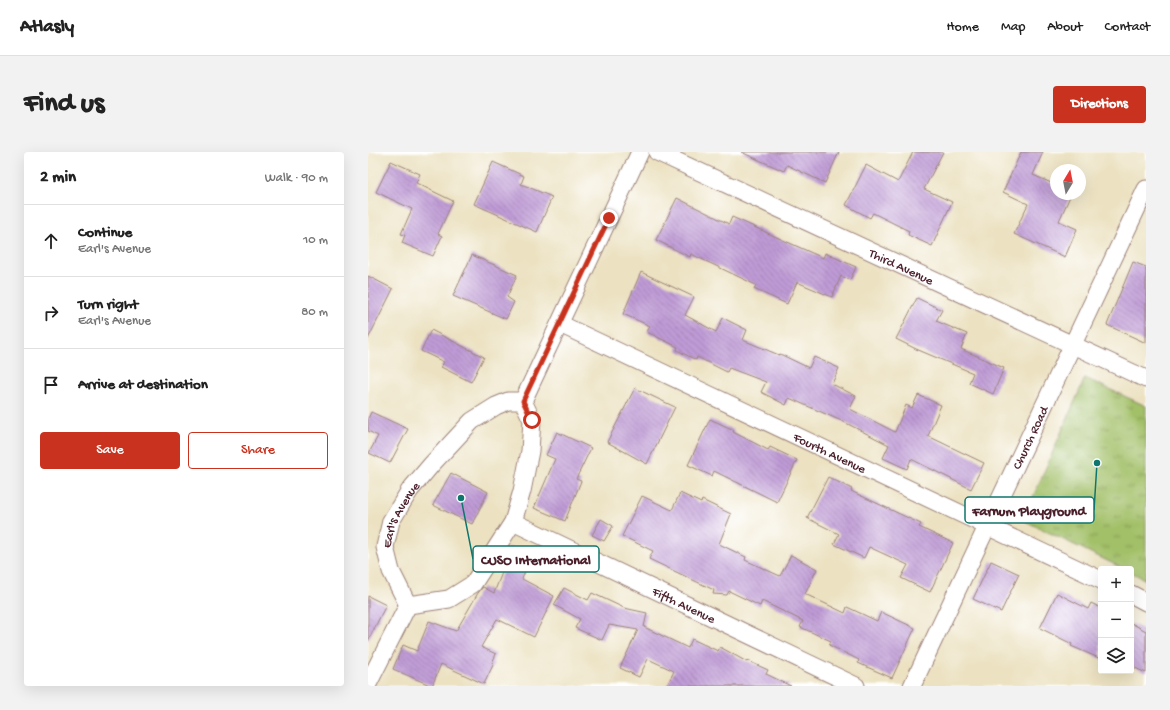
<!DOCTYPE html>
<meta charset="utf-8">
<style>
:root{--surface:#fff;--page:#f2f2f2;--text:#222;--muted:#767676;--line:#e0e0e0;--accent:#c8321e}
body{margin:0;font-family:"Gochi Hand",sans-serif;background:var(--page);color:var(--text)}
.controls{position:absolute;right:12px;bottom:12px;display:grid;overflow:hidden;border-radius:4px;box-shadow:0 4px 16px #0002}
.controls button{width:36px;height:36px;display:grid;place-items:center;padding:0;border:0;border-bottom:1px solid var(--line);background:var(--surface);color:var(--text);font:20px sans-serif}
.compass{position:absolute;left:682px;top:12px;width:36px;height:36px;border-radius:50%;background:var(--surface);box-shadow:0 4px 16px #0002;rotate:10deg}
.stop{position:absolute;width:12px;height:12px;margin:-9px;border:3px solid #c8321e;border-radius:50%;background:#fff}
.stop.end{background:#c8321e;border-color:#fff;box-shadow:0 1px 4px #0008}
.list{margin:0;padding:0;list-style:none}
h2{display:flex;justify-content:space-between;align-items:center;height:52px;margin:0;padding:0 16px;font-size:17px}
h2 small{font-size:13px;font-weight:400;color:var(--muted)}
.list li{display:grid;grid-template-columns:26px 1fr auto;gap:12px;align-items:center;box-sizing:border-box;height:72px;padding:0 16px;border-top:1px solid var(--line)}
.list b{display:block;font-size:15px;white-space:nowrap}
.list p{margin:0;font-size:13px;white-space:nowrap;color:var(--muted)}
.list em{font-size:13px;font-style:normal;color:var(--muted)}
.actions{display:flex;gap:8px;padding:12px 16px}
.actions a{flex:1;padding:9px 0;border:1px solid var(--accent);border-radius:4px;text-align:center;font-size:14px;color:var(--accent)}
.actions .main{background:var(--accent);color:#fff}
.icon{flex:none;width:22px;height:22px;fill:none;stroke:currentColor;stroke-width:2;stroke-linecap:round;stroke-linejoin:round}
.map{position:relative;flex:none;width:778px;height:534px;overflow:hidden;border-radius:4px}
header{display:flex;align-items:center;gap:24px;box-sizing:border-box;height:56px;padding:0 20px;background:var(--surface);border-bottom:1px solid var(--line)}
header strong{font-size:19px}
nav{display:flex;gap:22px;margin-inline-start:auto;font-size:14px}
.intro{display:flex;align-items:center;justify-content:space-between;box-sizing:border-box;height:96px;padding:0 24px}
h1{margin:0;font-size:28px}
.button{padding:10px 18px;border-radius:4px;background:var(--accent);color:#fff;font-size:14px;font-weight:700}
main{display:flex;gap:24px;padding:0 24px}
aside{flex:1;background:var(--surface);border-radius:4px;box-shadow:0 4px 16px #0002}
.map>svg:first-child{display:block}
.park{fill:url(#park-tufts);stroke:#76704a}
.building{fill:url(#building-back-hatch)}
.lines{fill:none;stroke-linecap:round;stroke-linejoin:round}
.minor-casing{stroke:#9b8076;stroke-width:19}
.minor{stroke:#fff;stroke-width:17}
.route{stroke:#c8321e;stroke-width:5}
.labels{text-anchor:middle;stroke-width:3.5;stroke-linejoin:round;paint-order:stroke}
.street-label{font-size:13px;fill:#4a1f2b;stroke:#fff}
.leader{fill:none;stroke:#0f766e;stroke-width:1.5}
.callout-dot{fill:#0f766e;stroke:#fff;stroke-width:1.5}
.callout{fill:#fff;stroke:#0f766e;stroke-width:1.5}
.callout-label{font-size:14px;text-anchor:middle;font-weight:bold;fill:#4a1f2b}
</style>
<header>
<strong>Atlasly</strong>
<nav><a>Home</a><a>Map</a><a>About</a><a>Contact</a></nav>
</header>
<div class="intro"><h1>Find us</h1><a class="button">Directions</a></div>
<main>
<aside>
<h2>2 min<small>Walk · 90 m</small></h2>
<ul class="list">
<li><svg class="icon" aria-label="ahead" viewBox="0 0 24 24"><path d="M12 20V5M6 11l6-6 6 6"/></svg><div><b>Continue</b><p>Earl's Avenue</p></div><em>10 m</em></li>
<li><svg class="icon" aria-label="right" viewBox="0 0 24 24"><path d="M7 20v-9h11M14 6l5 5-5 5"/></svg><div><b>Turn right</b><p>Earl's Avenue</p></div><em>80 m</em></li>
<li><svg class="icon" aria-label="arrive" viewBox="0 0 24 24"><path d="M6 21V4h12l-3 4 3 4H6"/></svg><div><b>Arrive at destination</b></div></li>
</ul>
<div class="actions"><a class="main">Save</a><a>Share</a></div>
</aside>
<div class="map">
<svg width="778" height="534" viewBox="0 0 778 534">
<defs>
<pattern id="park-tufts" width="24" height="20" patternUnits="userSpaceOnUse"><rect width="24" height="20" fill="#a2c068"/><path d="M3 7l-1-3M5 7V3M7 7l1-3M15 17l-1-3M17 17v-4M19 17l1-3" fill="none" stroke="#869b56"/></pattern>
<pattern id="building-back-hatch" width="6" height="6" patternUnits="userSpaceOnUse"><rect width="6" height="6" fill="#bf9bd6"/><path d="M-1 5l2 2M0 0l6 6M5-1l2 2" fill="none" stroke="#9d7eae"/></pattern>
</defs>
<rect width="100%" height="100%" fill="#fff"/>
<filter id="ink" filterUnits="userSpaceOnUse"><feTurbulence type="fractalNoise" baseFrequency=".025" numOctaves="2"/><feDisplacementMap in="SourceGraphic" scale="8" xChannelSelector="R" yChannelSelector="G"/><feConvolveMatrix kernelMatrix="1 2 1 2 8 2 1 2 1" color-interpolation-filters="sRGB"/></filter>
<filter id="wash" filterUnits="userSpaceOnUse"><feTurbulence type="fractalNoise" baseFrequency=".012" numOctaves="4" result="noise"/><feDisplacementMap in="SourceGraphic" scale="16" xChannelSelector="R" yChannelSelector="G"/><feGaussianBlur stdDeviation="0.9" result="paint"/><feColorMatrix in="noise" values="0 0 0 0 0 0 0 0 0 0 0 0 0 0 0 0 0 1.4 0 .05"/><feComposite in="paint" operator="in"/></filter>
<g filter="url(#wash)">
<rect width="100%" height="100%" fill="#ece2c2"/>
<path class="park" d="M717,226L778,254V428L763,420V417H756L655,368Z"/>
<g id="blocks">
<g class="building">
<path d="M373,0H471L457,31L419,13L416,19Z"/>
<path d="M545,0H575L556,37L584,50L564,94L540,83L541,79L505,61L502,66L478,53L498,13L530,30Z"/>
<path d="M653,0H675L665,23L688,33V42H703L691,69L709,77L697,105L646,82L660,52L635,40Z"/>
<path d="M23,9L52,22L48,31L85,49L70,82L74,84L65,104L34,91L37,83L33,82L44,57L8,40Z"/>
<path d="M125,10L156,24L153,32L184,45L169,80L106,52Z"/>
<path d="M309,46L361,72L364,65L455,106L457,101L488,115L482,128L473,124L464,145L429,130L419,152L386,137L388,133L323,102L322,105L288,88Z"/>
<path d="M104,103L149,123L139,145L146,150L138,167L85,144Z"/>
<path d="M765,110L778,115V191L739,173Z"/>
<path d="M273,120L326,145L317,163L348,180L355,166L379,178L375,188L411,203L412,202L441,216L446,205L471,216L464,232L488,244L482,257L527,280L538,253L544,256L550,243L573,253L560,284L616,311L603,337L543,307L539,317L515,306L521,293L476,270L421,246L418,253L393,240L398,230L361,216L359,220L329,205L328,208L309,198L310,195L279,180L282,174L255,162Z"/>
<path d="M0,124L25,137L0,187Z"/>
<path d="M549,146L574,158L568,169L599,182L593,197L636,216L625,242L601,231L605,221L548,197L528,187Z"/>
<path d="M63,178L116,205L103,230L73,215L76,210L53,199Z"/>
<path d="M267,236L307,255L279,312L239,290Z"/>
<path d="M3,260L40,277L22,311L1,301L10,284L0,279V267Z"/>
<path d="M342,267L366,278L365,280L400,298L402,295L429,308L409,350L346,319L344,324L320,313Z"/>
<path d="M189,280L223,296L208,327L213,329L197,369L166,356L187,307L178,303Z"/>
<path d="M83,321L120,340L104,372L65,353Z"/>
<path d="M460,325L484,337L483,339L553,372L551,375L585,391L562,440L533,426L540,413L501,395L496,406L466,392L471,382L439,366Z"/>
<path d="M312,341L333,351L334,348L363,362L351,392L378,405L377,408L412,424L423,403L449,417L437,442L477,461L479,455L509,469L513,460L547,476L524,526L490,511L491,508L461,493L463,489L432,475L435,469L394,449L392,454L361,439L359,443L345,442L346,438L281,407L285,399L254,384L274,344L304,358Z"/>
<path d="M233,367L245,374L236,389L224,383Z"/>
<path d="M141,395L163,404L154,427L186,444L166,485L129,467L113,495L128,502L124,511H126L116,532L73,512L64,534L25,517L35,493L49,499L61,469L88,479L110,441L115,435L126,441L137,413L134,412Z"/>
<path d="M623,409L651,422L633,460L605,447Z"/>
<path d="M196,436L220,448L224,441L256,456L279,461L276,475L320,496L324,487L350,499L352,495L379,510L380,509L400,518L398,522L423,534H299L306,519L280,507L271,525L252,516L270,478L241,473L234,488L207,476L212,467L186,453Z"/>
<path d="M689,441L720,457L723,451L733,456V507L703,494L704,492L672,476Z"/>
<path d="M0,444L18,453L0,489Z"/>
<path d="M763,471L778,479V521L763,514Z"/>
</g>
</g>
</g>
<g filter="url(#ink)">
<use href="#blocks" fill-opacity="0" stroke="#9b8076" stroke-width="1"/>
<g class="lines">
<g class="minor-casing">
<g id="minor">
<path id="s1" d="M289,0L778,227"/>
<path id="s2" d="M192,172L733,428"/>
<path d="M155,249L272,0"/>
<path id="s3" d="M145,370L488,534"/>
<path d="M763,442L778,450"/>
<path id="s4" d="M40,453L23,419L17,395L23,369L42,338L64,312L104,269L128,254L140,249H155"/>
<path d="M40,453L81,447L105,432L145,370L154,339L162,299L164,268L155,249"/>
<path d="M0,532L40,453"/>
<path id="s5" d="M544,534L778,37"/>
</g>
</g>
<use href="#minor" class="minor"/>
</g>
</g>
<g class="lines" filter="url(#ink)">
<path class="route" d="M164,268L155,249L241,66"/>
</g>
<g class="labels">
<g class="street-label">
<text dy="5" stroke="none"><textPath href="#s1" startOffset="270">Third Avenue</textPath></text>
<text dy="5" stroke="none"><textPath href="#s5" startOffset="275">Church Road</textPath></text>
<text dy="5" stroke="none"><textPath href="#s2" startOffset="299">Fourth Avenue</textPath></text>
<text dy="5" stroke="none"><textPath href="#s4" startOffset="99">Earl's Avenue</textPath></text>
<text dy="5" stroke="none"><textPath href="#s3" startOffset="190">Fifth Avenue</textPath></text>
</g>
</g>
<path class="leader" d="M729 311L726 358M93 346L105 407"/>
<g class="callout-dot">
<circle cx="729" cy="311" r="4"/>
<circle cx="93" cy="346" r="4"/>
</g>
<g class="callout">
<rect x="597" y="345" width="129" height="26" rx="4"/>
<rect x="105" y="394" width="126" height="26" rx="4"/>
</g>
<g class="callout-label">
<text x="661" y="363">Farnum Playground</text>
<text x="168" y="412">CUSO International</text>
</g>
</svg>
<div class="controls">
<button>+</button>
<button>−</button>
<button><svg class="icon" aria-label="layers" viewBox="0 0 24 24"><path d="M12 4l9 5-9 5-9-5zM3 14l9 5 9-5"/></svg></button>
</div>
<svg class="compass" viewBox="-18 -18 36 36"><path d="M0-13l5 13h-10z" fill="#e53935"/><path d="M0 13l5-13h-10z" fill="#767676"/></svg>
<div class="stop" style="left:164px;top:268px"></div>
<div class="stop end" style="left:241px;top:66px"></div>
</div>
</main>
